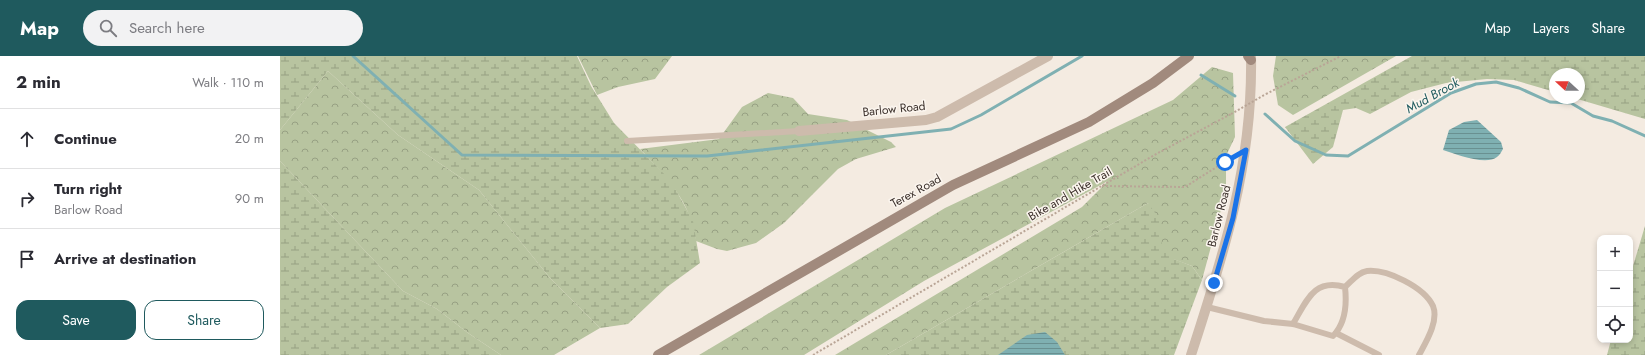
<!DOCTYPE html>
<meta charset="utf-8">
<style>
:root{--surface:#fff;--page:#f2f2f3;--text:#2b2b33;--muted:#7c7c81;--line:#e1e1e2;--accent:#1f5a5e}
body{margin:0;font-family:Jost,sans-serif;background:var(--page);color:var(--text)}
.controls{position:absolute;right:12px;bottom:12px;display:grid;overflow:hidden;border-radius:8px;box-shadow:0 2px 6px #0003}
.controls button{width:36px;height:36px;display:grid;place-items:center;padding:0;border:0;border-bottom:1px solid var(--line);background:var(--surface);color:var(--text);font:20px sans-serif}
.compass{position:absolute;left:1269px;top:12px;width:36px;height:36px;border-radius:50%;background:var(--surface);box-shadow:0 2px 6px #0003;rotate:291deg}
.stop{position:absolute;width:12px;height:12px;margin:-9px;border:3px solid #1a73e8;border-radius:50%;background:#fff}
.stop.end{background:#1a73e8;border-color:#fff;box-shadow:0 1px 4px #0008}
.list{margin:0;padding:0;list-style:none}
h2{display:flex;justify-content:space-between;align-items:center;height:52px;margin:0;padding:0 16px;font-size:17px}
h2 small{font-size:13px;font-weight:400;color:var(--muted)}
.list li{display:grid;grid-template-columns:26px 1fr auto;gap:12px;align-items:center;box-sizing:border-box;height:60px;padding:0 16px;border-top:1px solid var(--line)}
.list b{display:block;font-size:15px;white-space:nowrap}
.list p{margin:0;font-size:13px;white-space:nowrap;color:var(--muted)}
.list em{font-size:13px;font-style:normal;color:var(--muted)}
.actions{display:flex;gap:8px;padding:12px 16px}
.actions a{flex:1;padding:9px 0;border:1px solid var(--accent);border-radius:12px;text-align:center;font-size:14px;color:var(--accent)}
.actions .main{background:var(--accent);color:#fff}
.icon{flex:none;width:22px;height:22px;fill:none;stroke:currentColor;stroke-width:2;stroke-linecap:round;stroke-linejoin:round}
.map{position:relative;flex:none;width:1365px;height:299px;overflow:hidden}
header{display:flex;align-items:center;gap:24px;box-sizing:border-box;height:56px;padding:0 20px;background:var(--accent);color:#fff}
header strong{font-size:19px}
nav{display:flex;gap:22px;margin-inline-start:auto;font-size:14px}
.search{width:280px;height:36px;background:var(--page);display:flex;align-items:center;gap:10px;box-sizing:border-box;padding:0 14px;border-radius:22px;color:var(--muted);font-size:15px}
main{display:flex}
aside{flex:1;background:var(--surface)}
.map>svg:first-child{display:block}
.forest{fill:url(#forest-crowns)}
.wetland{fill:url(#wetland-marsh)}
.water{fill:url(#water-rules)}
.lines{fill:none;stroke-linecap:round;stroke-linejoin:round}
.stream{stroke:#7fb0b2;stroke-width:3}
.path{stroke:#b9a596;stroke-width:2;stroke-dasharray:2 2;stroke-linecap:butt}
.service{stroke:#cdbbac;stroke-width:6}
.minor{stroke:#cdbbac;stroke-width:10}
.tertiary{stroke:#cdbbac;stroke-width:10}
.secondary{stroke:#a18a7d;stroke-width:10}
.path-bridge{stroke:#b9a596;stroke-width:2;stroke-dasharray:2 2;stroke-linecap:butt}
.route{stroke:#1a73e8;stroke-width:5}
.labels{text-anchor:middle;stroke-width:3;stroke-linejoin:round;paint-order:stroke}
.street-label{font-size:12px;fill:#3b302b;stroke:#fbf5ee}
.water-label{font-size:13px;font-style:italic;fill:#1f5a5e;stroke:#fbf5ee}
</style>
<header>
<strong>Map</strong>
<div class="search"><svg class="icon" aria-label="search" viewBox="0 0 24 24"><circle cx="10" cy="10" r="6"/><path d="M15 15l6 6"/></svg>Search here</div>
<nav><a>Map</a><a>Layers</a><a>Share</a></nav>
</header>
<main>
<aside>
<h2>2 min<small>Walk · 110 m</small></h2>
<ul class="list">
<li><svg class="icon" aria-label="ahead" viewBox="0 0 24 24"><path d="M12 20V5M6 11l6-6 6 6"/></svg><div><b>Continue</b></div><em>20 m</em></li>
<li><svg class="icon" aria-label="right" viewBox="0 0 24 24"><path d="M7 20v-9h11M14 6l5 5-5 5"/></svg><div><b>Turn right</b><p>Barlow Road</p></div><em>90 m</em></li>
<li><svg class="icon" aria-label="arrive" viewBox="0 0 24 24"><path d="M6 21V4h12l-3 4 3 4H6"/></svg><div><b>Arrive at destination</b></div></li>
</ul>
<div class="actions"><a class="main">Save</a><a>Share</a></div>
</aside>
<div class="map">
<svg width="1365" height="299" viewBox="0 0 1365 299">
<defs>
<pattern id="forest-crowns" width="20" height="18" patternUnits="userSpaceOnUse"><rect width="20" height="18" fill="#b8c4a0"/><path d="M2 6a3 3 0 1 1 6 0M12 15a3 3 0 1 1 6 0" fill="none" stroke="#97a083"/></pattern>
<pattern id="wetland-marsh" width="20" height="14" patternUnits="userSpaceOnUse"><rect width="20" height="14" fill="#b8c4a0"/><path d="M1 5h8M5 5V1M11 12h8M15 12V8" fill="none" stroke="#97a083"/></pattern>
<pattern id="water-rules" width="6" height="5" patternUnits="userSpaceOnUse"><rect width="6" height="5" fill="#7fb0b2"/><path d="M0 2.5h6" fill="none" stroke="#699091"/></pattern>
</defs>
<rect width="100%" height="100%" fill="#f4ebe1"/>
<g class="forest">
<path d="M298,0H392L375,23L338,31L317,39Z"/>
<path d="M996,0H1116L1013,59L998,49L993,20Z"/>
<path d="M932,11L953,17L955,81L946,100V135L922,224L912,210L893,203L881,193L868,147L606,299H555L802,151L828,125L644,225L524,299H419L665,152L893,44Z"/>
<path d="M48,15L118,79L199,134L270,222L320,272L274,299H221L188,277L157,253L123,235L0,105V74Z"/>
<path d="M488,37L513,42L528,58L567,64L611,86L616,91L576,103L558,113L504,167L476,187L447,195L437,193L416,185C410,144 387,122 360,93L439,83L462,51Z"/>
</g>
<g class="wetland">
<path d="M0,0H297L311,30L334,67L391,125L413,165L420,207L387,231L348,268L320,272L270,222L199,134L118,79L48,15L0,74Z"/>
<path d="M1132,0H1365V63L1294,42H1299V18H1275V36L1234,24L1207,23L1166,27L1131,36L1090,58L1076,52L1063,54L1053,91L1033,108L1005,71Z"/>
<path d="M0,105L123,235L157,253L188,277L221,299H0Z"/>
<path d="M868,147L880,164L882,191L894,203L912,210L922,224L894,299H606Z"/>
<path d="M1365,170V299H1327L1331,284H1350V220Z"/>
</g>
<g class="water">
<path d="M1197,64L1221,86L1223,93C1221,96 1220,99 1217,101C1206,110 1175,98 1163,94L1169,74L1184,66Z"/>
<path d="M765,276L777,286L785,299H718L747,279Z"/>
</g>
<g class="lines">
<g class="stream">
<path d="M73,0L182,99L427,100L671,73L701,59L802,0"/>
<path d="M921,19L955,40"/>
<path d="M985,58L1015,85L1046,99L1068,100L1171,37L1196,28L1216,26L1239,32L1270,46L1291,47L1313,60L1332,65L1365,80"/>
</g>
<g class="path">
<path d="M986,38L1061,0"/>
<path d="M822,130L905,131L954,100"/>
<path d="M533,299L878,97L951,58"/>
</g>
<g class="service">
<path d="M347,85L519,75"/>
<path d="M1065,231C1071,226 1078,216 1087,215C1107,213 1144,231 1153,250C1159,265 1146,286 1139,299"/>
<path d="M927,251L984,265L1013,268L1053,280C1066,267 1067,249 1065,231C1034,222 1027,244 1013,268"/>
<path d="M1056,277L1099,299"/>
</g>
<path class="minor" d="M519,75L646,64L657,61L768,0"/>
<path class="tertiary" d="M911,299C944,198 973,107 971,0"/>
<g class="secondary">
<path d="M968,0L971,4"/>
<path d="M378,299L673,129L809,66L873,27L909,0"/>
</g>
<path class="path-bridge" d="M951,58L986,38"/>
</g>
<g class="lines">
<path class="route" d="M934,227L953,162L966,94L945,106"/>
</g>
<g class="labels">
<g class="street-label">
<text transform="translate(614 53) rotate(-6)" y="4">Barlow Road</text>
<text transform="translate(636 135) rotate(-29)" y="4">Terex Road</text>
<text transform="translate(790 138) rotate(-30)" y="4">Bike and Hike Trail</text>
<text transform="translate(939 160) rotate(-76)" y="4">Barlow Road</text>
</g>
<g class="water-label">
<text transform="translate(1152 39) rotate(-29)" y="5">Mud Brook</text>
</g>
</g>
</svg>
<div class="controls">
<button>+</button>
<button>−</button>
<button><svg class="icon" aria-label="locate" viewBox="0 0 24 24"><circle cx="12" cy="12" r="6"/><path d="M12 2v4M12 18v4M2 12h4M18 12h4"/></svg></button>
</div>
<svg class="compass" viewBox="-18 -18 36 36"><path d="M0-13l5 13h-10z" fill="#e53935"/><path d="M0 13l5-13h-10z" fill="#7c7c81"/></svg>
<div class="stop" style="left:945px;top:106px"></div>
<div class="stop end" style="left:934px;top:227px"></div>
</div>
</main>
